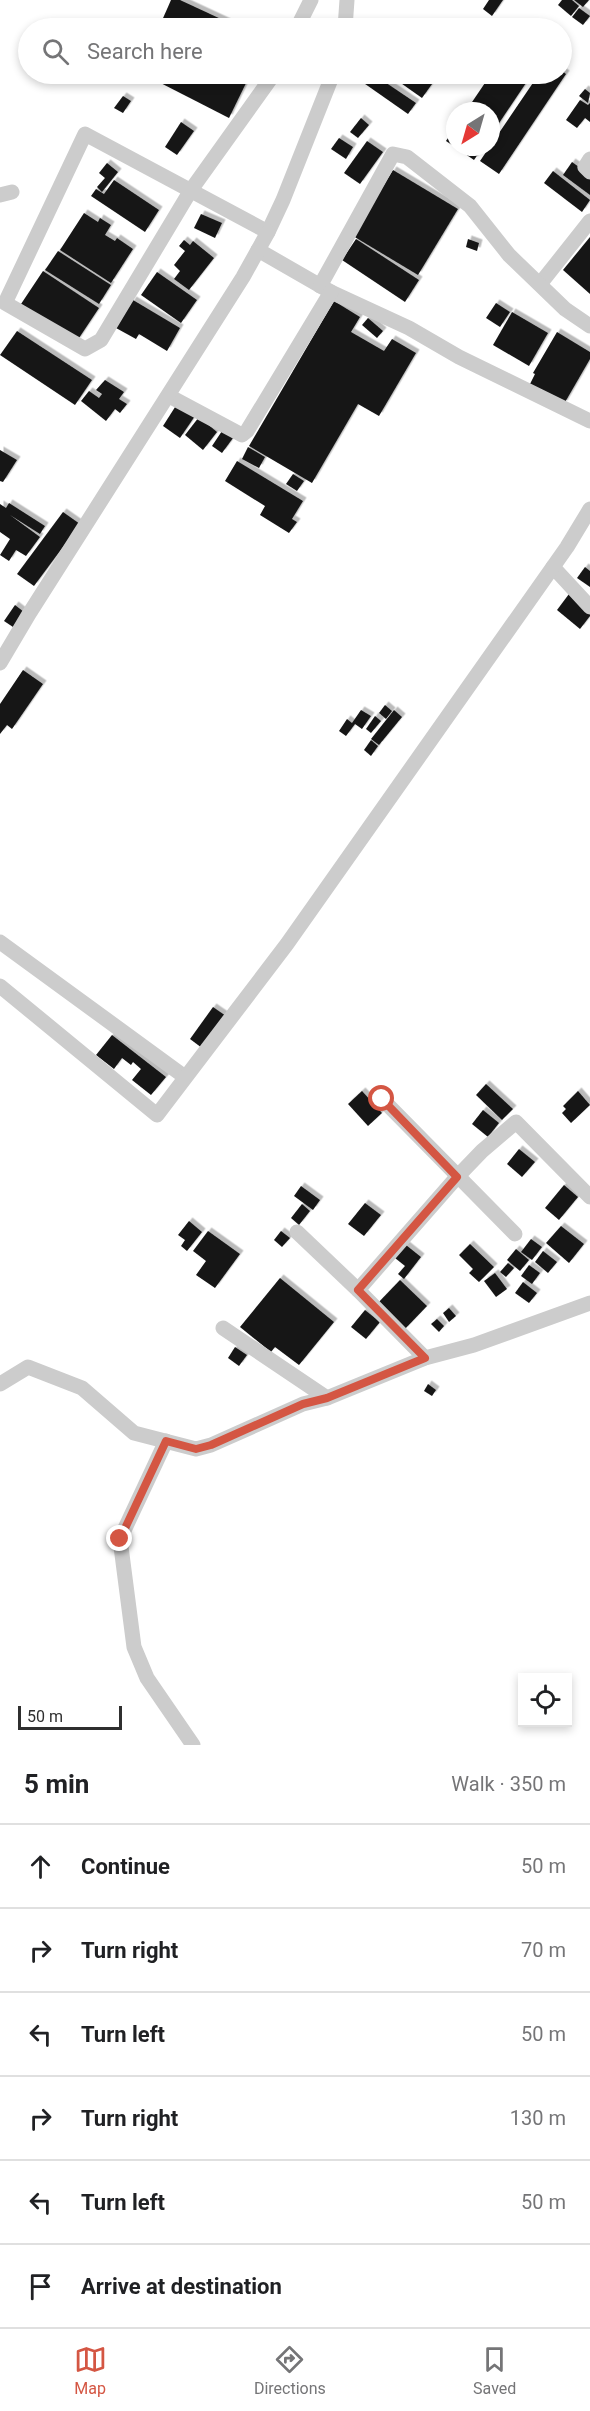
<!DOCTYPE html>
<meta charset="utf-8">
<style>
:root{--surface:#fff;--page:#f2f2f2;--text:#202124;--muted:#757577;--line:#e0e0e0;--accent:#d45643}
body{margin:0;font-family:Roboto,sans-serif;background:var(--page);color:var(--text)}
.controls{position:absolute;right:18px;bottom:18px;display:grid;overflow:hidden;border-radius:0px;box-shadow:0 3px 9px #0003}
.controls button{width:54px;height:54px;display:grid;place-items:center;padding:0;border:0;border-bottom:2px solid var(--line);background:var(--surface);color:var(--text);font:30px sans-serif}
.compass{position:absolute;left:446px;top:102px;width:54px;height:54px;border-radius:50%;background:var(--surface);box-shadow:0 3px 9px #0003;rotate:217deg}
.scale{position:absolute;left:18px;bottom:15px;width:104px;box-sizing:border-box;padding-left:6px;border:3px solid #2f2f2f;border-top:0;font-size:16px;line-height:21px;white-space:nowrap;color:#2f2f2f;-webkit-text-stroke:4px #fff;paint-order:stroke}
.stop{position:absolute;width:18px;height:18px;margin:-14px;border:4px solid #d45643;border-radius:50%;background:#fff}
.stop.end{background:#d45643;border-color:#fff;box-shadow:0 2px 6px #0008}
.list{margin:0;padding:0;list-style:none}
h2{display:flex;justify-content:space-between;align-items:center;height:78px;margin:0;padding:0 24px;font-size:26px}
h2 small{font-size:20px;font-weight:400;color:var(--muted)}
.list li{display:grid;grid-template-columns:39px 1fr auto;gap:18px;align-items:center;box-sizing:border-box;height:84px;padding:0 24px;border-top:2px solid var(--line)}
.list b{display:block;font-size:22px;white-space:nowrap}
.list em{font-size:20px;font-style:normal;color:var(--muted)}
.icon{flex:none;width:33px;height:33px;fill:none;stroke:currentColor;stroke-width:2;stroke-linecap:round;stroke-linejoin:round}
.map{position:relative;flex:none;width:590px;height:1745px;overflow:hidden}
.search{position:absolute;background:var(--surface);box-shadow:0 3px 9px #0003;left:18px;right:18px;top:18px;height:66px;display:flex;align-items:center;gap:15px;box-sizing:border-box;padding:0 21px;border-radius:33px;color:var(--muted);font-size:22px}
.sheet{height:582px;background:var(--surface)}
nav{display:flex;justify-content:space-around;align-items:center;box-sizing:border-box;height:84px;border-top:2px solid var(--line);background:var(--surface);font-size:16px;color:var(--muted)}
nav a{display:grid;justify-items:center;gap:3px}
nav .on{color:var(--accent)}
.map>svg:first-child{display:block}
.building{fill:#161616;filter:url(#shadow)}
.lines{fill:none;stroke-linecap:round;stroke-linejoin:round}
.minor{stroke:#ccc;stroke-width:15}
.route{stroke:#d45643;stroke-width:8}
</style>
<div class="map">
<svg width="590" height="1745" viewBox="0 0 590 1745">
<defs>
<filter id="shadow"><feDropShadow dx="3.5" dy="-3.5" stdDeviation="0" flood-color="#0004"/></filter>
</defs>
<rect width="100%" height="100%" fill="#fff"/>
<g class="building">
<path d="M171,0H180L236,26L235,28H168L160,25Z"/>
<path d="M489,0H503L492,16L483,9Z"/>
<path d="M562,0H572L579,6L571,16L558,5Z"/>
<path d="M574,0H589L583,7Z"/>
<path d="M579,8L590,16L583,25L572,17Z"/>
<path d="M562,71L566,74L499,174L480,161L539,74H562Z"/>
<path d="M143,74H242L249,77L229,118Z"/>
<path d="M361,74H373L416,103L408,114L358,79Z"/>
<path d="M388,74H432L437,77L422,98Z"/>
<path d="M491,74H532L491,135V111H466Z"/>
<path d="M585,89L590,93L588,103L579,96Z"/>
<path d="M123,96L131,101L123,113L114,108Z"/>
<path d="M580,100L588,105L590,103V122L585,118L577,128L566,120Z"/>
<path d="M361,118L369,125L358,138L350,132Z"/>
<path d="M181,122L194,131L177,155L165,147Z"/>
<path d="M455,127V147L446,141Z"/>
<path d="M339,138L353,147L346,159L331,149Z"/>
<path d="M367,141L383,152L360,184L344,173Z"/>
<path d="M455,147H483L474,160Z"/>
<path d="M572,162L590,175V195L563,175Z"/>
<path d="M107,163L118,172L102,192L97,187L105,178L99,173Z"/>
<path d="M393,170L458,209L418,275L353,236Z"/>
<path d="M553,171L590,200L582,212L544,183Z"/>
<path d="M114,180L159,210L145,232L91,196L96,189L104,194Z"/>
<path d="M84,213L98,222L100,218L111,225L105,235L115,241L117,238L133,249L111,283L60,250Z"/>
<path d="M201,214L222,223L215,238L194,228Z"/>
<path d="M590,237V294L563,270Z"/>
<path d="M356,239L419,280L405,302L342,260Z"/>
<path d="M468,239L479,243L477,251L466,247Z"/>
<path d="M184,240L190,245L193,241L214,258L189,290L174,279L180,271L174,265L185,251L179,246Z"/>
<path d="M58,251L111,285L99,304L45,270Z"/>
<path d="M43,271L99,308L77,341L21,304Z"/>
<path d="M157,272L197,300L181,323L141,295Z"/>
<path d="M133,300L180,328L167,351L139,334L136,339L116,328Z"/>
<path d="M334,301L360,317L351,332L384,351L392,339L416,353L379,416L358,404L312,483L249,446Z"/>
<path d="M496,303L510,312L500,327L486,318Z"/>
<path d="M512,312L548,333L529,366L493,345Z"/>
<path d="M368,318L383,331L377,338L362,325Z"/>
<path d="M17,331L92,380L75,405L0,355Z"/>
<path d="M557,332L590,352V359L564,404L530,384L535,374L533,373Z"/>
<path d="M105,380L124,392L119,399L127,404L120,413L115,409L106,421L81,401L89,391L99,398L102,394L96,390Z"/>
<path d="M177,404L195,416L180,438L163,426Z"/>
<path d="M199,417L217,432L203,450L185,435Z"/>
<path d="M222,431L233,438L222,453L212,446Z"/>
<path d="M248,447L265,457L259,468L242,459Z"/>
<path d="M0,450L17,460L3,482L0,481Z"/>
<path d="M237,461L303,501L292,519L297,522L289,533L260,515L265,506L225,481Z"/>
<path d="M293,474L304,481L297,491L286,484Z"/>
<path d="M9,503L45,526L40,534L10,515L40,537L26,556L16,550L9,561L0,555L10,539L0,532V504L6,508Z"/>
<path d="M63,512L80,524L34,586L17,574Z"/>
<path d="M585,567L590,571V587L577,578Z"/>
<path d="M569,594L590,611V616L580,629L557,610Z"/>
<path d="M15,605L24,612L13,627L4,621Z"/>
<path d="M23,670L43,684L12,729L7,725L0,734V704Z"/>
<path d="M385,705L392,711L386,719L379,713Z"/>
<path d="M361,710L371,716L362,729L355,724L346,736L339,731L347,719L352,723Z"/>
<path d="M394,710L402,717L379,745L371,739Z"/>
<path d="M375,716L381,721L371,733L366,729Z"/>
<path d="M371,740L378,746L371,756L364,750Z"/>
<path d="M213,1007L226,1016L202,1048L190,1039Z"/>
<path d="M112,1035L166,1077L151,1095L132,1080L141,1069L133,1062L131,1065L122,1058L114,1069L96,1055Z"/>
<path d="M486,1084L513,1109L502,1120L476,1095Z"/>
<path d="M362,1091L382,1113L368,1126L348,1104Z"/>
<path d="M578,1091L590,1105L571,1123L562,1113L566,1109L563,1106Z"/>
<path d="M483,1110L499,1123L488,1137L472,1124Z"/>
<path d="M519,1149L535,1162L522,1177L507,1164Z"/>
<path d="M564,1185L578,1197L559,1220L545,1208Z"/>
<path d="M301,1186L320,1200L313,1210L294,1196Z"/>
<path d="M365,1203L381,1215L364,1236L348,1224Z"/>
<path d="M302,1204L310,1211L299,1225L291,1218Z"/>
<path d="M189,1221L202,1232L187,1251L181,1246L185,1240L178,1235Z"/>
<path d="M561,1226L584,1244L569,1263L546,1243Z"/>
<path d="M208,1231L240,1254L215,1288L196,1275L206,1261L193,1251Z"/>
<path d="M281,1231L290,1238L282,1247L274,1240Z"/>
<path d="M531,1239L542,1247L532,1260L521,1252Z"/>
<path d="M470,1244L494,1267L479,1282L469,1273L473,1269L459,1255Z"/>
<path d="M406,1245L421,1257L404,1279L398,1274L405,1266L395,1258Z"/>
<path d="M516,1249L529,1260L520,1271L507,1260Z"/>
<path d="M543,1251L557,1262L548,1273L535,1262Z"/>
<path d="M508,1263L514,1268L506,1277L500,1272Z"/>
<path d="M529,1265L540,1273L532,1284L521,1276Z"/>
<path d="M495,1273L507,1289L496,1297L484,1281Z"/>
<path d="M280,1278L334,1322L299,1365L275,1347L271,1352L240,1327Z"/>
<path d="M400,1280L427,1306L404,1330L377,1304Z"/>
<path d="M523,1282L537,1293L529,1303L515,1293Z"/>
<path d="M449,1308L456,1316L449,1322L443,1313Z"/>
<path d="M365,1310L380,1322L366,1339L351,1327Z"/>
<path d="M437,1319L444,1326L439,1332L431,1324Z"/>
<path d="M235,1347L247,1355L239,1366L228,1358Z"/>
<path d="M428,1384L436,1390L432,1396L424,1391Z"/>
</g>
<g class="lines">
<g class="minor">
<path d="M297,28L311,0"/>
<path d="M345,28L347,0"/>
<path d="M274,74L191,190L101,340L85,349L5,303L85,134L268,232L283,200L333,74"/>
<path d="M590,159L585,167L590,172"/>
<path d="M0,195L12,192"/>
<path d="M258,250L331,292L409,328L459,357L590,421"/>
<path d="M540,284L590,221"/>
<path d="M320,286L393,154L407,157L470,206L509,255L565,309L590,326"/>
<path d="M169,396L242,435L247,431L331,292"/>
<path d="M553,567L590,607"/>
<path d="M0,663L29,614L243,277L268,232"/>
<path d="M0,942L185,1077"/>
<path d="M0,986L157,1115L287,944L567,547L590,509"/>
<path d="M382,1099L515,1234"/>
<path d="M297,1232L358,1290L425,1358"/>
<path d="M358,1290L457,1177L482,1151L516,1122L590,1197"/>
<path d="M223,1328L327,1398"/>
<path d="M0,1384L28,1367L82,1388L134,1433L196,1449L211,1445L303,1404L327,1398L425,1358L474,1345L590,1303"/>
<path d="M166,1441L120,1539L134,1647L147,1678L193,1745"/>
</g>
</g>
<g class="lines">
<path class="route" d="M120,1539L166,1441L196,1449L211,1445L303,1404L327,1398L425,1358L358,1290L457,1177L382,1099"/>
</g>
</svg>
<div class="controls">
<button><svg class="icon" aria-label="locate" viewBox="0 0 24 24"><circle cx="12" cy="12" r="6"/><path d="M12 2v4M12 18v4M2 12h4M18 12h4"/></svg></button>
</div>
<svg class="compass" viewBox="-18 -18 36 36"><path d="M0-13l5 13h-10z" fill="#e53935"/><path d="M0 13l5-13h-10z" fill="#757577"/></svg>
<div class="scale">50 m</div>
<div class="stop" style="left:382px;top:1099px"></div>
<div class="stop end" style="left:120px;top:1539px"></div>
<div class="search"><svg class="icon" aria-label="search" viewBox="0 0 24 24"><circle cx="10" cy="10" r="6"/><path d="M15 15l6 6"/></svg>Search here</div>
</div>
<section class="sheet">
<h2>5 min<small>Walk · 350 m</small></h2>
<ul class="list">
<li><svg class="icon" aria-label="ahead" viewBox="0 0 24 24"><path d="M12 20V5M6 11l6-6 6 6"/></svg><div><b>Continue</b></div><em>50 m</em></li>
<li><svg class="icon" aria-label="right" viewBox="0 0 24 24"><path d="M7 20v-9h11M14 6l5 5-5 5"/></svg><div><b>Turn right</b></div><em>70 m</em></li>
<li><svg class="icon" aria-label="left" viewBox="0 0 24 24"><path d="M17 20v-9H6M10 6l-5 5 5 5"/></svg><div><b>Turn left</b></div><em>50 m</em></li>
<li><svg class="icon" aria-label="right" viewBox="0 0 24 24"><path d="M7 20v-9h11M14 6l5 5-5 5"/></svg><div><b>Turn right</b></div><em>130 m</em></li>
<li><svg class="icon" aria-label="left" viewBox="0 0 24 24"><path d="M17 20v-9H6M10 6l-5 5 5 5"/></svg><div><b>Turn left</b></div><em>50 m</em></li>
<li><svg class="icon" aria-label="arrive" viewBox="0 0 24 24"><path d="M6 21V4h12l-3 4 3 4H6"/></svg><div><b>Arrive at destination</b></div></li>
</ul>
</section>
<nav>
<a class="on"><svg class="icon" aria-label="map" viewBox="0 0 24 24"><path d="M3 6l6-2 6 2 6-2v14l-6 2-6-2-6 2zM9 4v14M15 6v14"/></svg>Map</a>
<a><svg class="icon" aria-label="directions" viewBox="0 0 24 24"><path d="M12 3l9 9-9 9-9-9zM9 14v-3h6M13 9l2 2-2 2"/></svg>Directions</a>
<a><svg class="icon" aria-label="saved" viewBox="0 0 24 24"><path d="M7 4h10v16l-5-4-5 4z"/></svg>Saved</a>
</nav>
